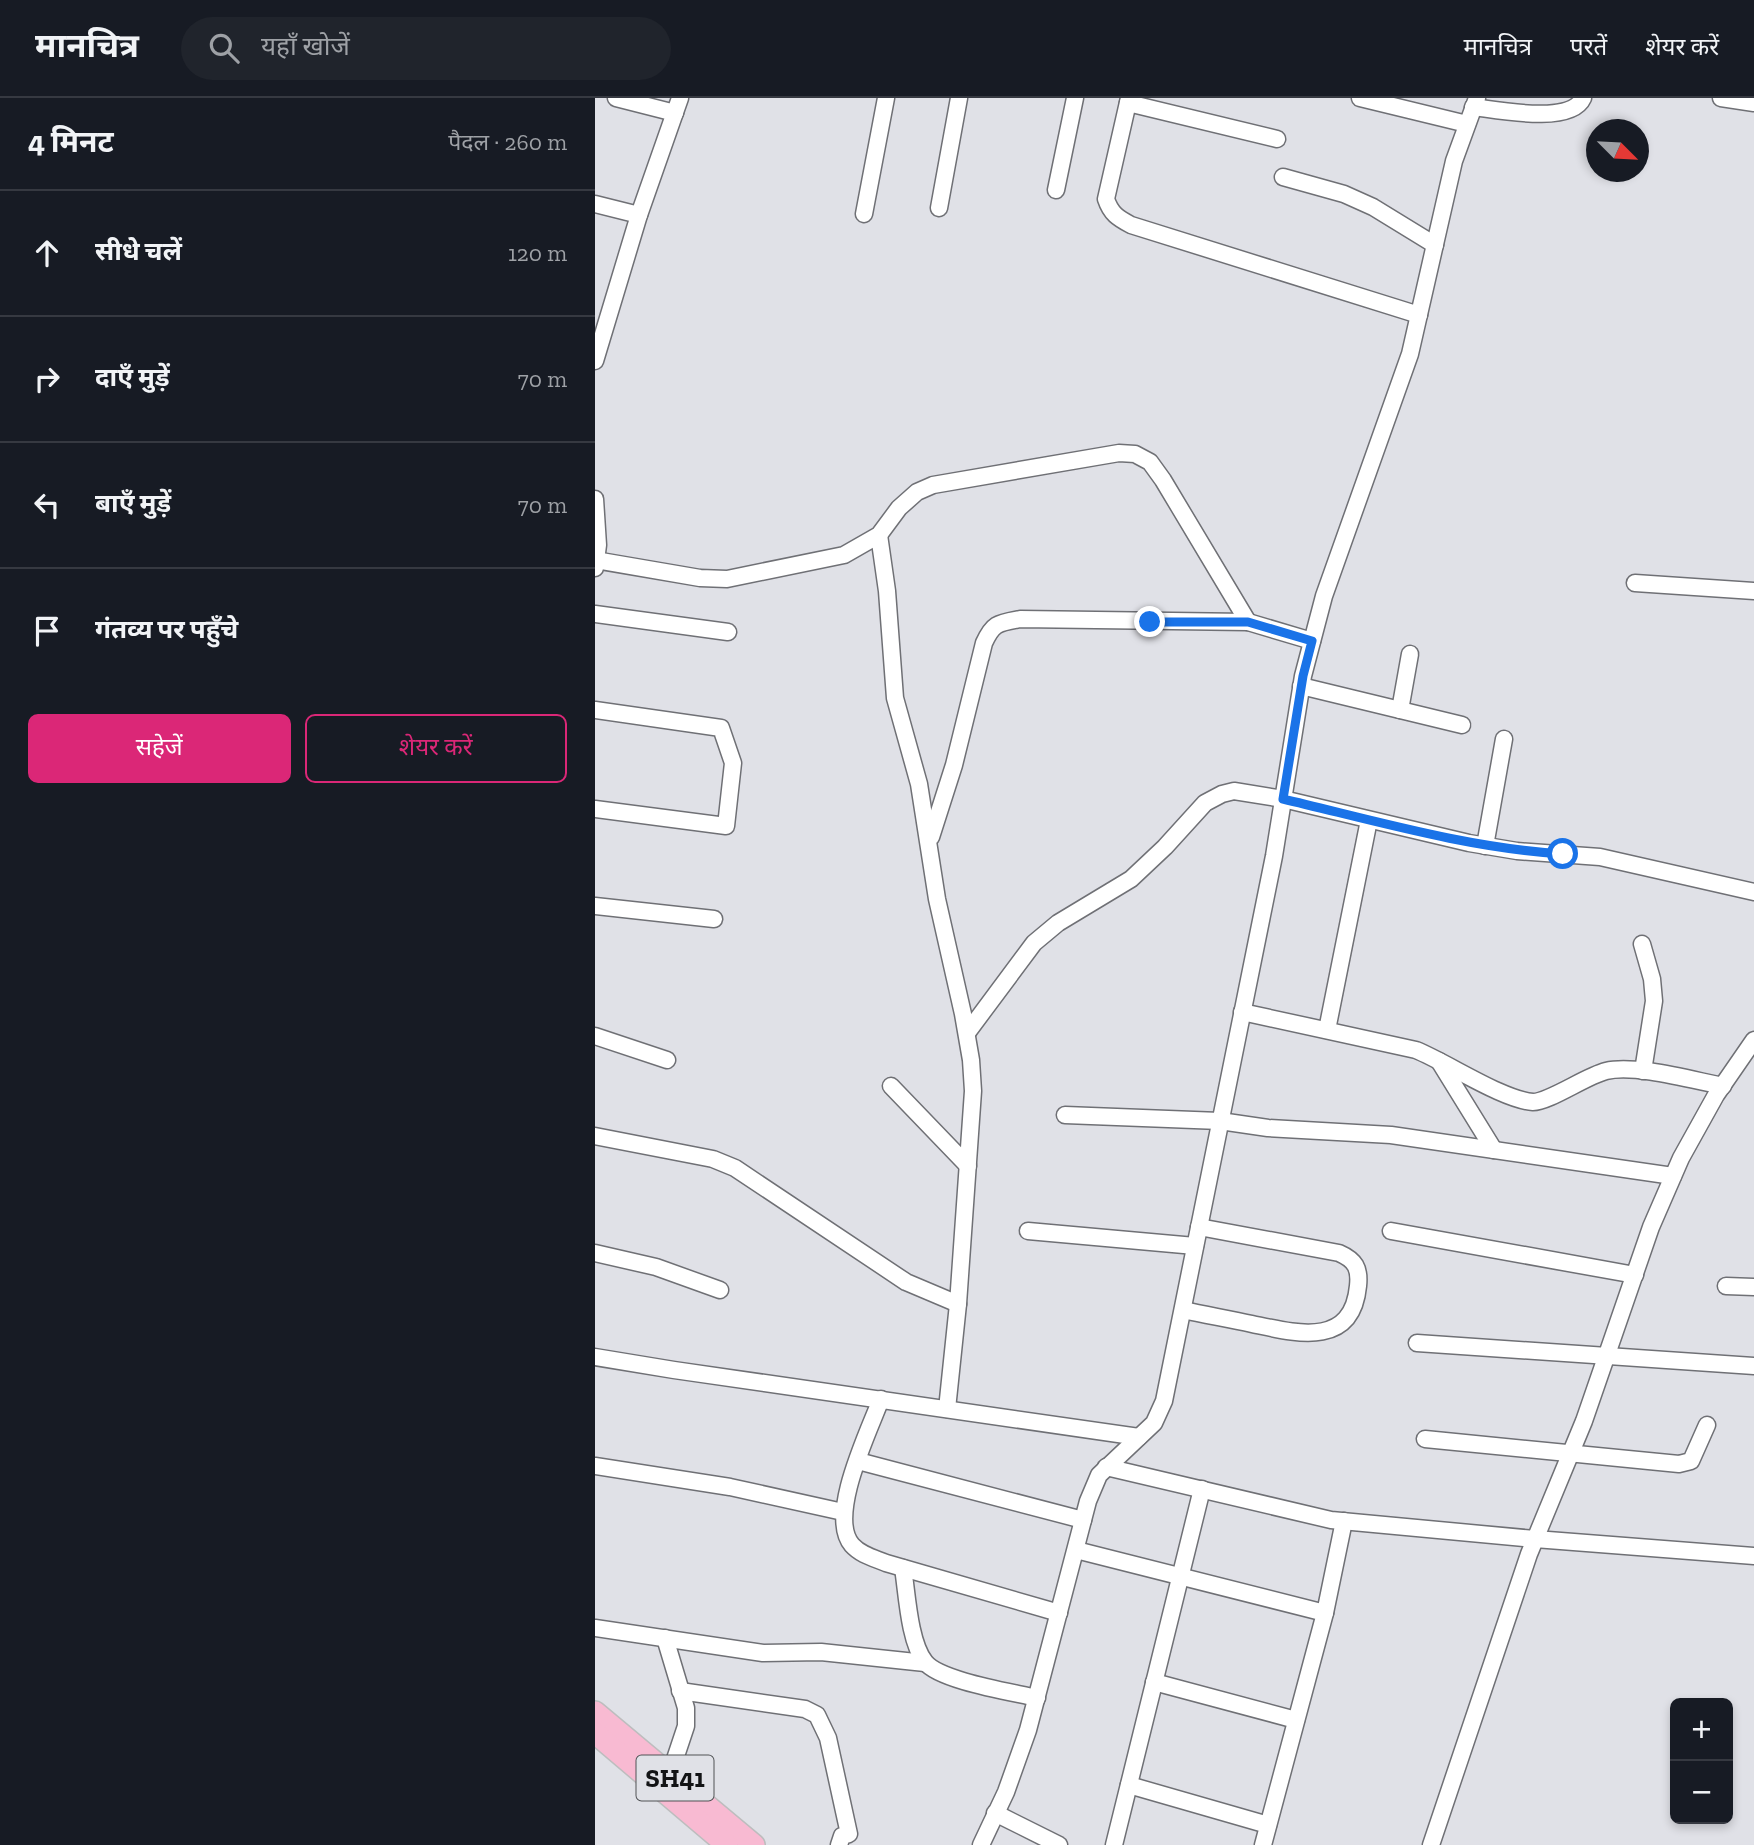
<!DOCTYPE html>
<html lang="hi">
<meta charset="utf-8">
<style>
:root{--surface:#171b24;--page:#20242c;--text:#f1f3f6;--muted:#9ea1a6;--line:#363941;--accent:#db2777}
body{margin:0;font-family:"Zilla Slab","Noto Sans Devanagari",serif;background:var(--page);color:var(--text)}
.controls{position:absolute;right:21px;bottom:21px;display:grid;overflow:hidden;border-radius:10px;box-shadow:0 4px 10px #0003}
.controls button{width:63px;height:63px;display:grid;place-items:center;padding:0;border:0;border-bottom:2px solid var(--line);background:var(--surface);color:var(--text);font:35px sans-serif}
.compass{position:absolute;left:991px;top:21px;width:63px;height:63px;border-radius:50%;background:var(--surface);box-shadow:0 4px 10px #0003;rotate:114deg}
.stop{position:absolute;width:21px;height:21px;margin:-16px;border:5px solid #1a73e8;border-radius:50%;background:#fff}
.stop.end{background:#1a73e8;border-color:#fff;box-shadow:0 2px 7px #0008}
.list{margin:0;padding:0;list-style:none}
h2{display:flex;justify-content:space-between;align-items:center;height:91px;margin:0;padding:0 28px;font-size:30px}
h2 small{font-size:23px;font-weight:400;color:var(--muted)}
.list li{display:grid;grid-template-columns:46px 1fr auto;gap:21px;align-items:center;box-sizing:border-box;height:126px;padding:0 28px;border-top:2px solid var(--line)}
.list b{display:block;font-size:26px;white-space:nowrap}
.list em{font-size:23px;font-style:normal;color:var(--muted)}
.actions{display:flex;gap:14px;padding:21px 28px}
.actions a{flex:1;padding:16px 0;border:2px solid var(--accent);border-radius:10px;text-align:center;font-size:24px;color:var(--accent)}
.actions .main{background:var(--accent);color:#fff}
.icon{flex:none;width:38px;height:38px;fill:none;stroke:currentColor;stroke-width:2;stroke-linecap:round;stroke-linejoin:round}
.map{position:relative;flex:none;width:1159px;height:1747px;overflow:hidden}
header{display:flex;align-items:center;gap:42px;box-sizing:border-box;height:98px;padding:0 35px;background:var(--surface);border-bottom:2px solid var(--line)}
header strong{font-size:33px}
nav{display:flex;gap:38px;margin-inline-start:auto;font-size:24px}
.search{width:490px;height:63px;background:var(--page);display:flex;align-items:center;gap:18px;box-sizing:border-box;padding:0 24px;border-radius:38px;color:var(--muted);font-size:26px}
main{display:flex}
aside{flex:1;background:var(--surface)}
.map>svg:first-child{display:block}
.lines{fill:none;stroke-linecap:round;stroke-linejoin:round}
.minor-casing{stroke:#6f7075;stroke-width:19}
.major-casing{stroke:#bdbdbe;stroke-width:24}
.minor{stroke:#fff;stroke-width:16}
.major{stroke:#f8bad2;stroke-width:21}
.route{stroke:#1a73e8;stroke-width:9}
.labels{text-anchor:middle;stroke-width:5;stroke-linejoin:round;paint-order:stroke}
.shield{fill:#e0e1e7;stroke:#505255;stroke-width:2}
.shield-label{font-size:26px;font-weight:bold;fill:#131416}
</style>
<header>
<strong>मानचित्र</strong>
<div class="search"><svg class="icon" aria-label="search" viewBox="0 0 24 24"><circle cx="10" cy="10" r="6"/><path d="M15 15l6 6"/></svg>यहाँ खोजें</div>
<nav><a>मानचित्र</a><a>परतें</a><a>शेयर करें</a></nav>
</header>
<main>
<aside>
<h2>4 मिनट<small>पैदल · 260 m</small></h2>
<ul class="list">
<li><svg class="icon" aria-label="ahead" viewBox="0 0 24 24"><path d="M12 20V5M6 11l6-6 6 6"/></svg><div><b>सीधे चलें</b></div><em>120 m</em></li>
<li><svg class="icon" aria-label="right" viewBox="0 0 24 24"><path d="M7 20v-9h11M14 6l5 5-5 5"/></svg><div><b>दाएँ मुड़ें</b></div><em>70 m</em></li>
<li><svg class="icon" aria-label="left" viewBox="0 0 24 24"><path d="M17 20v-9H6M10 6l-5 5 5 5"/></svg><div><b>बाएँ मुड़ें</b></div><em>70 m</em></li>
<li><svg class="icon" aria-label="arrive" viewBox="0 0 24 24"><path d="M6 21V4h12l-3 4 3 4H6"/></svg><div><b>गंतव्य पर पहुँचे</b></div></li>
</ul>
<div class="actions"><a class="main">सहेजें</a><a>शेयर करें</a></div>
</aside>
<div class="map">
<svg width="1159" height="1747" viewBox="0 0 1159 1747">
<rect width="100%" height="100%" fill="#e0e1e7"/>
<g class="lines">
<g class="minor-casing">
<g id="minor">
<path d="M21,0L80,15"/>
<path d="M534,0L511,101C516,116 523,120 536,127L824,217"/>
<path d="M765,0L872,26"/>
<path d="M1126,0L1159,5"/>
<path d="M533,5L682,41"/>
<path d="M878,9C903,12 976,27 988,0"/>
<path d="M688,79L749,96L778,109L840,147"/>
<path d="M461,92L480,0"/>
<path d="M0,106L44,117"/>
<path d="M344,110L364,0"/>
<path d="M269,116L291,0"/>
<path d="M0,263L44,117L85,0"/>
<path d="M0,401L3,447L0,470"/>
<path d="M284,437L292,493L300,600L324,686L342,801L368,916L376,962L378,993L363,1206L352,1311"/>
<path d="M0,462L105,480L132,481L249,457L284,437L304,410L322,394L338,387L524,355L540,356L555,364L568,382L653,524"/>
<path d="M1040,485L1159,493"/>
<path d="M0,516L133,534"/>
<path d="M706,588L867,627"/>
<path d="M0,612L126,630L138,665L131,728L0,711"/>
<path d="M805,612L815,556"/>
<path d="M336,739L359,667L389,545C398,525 403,525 425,521L653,524L717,543"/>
<path d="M890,748L909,641"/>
<path d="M0,808L119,821"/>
<path d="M1047,846L1057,881L1059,903L1048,973"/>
<path d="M647,914L821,952C853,965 908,1002 938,1004C954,1004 991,978 1011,973C1040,966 1097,982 1128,988"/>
<path d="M732,932L774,722"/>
<path d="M372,935L439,845L463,825L536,781L570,749L610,705L627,696L639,693L688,701L874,745L922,753L1005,759L1159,794"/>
<path d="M0,938L72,962"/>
<path d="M844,963L899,1052"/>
<path d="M296,988L373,1068"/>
<path d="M470,1017L625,1023L673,1030L796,1037L1078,1078"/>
<path d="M0,1038L118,1061L140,1070L311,1184L363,1206"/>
<path d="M433,1133L600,1148"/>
<path d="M796,1133L1040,1177"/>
<path d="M0,1155L61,1169L125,1192"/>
<path d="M1131,1188L1159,1189"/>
<path d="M588,1212C611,1217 634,1221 657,1226C700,1235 757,1251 763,1188C765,1170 760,1162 744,1155L604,1129"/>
<path d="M822,1245L1159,1268"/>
<path d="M0,1259L79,1272L544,1339"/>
<path d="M286,1301C274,1333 232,1418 257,1447C266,1457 279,1460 291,1465L464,1515"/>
<path d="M830,1341L1084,1366L1096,1363L1112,1327"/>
<path d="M263,1363L488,1422"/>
<path d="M0,1368L135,1389L248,1414"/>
<path d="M511,1369L736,1422L940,1441L1159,1458"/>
<path d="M481,1452L730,1515"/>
<path d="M308,1470C312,1495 314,1544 330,1564C345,1583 417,1594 442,1600"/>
<path d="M0,1530L168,1555L226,1554L330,1565"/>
<path d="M70,1540L91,1610V1628L75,1676"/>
<path d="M559,1584L701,1622"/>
<path d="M85,1593L210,1611L222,1617L233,1640L254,1736L247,1738L244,1747"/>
<path d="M534,1687L673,1727"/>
<path d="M400,1715L464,1747"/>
<path d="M386,1747L411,1694L433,1632L493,1403L504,1377L559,1325L569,1303L679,758L708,578L729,498L815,256L859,63L882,0"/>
<path d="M519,1747L607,1391"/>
<path d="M668,1747L730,1515L749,1423"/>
<path d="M836,1747L934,1456L989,1323L1056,1129L1086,1060L1121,997L1159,942"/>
</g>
</g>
<g class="major-casing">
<g id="major">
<path d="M0,1614L159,1747"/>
<path d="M0,1635L132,1747"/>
</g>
</g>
<use href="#minor" class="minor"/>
<use href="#major" class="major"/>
</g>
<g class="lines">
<path class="route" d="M555,524H653L717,543L708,578L688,701C781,723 873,750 968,756"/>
</g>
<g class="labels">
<rect class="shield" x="41.5" y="1657.5" width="77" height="45" rx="5"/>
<g class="shield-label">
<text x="80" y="1689">SH41</text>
</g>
</g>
</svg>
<div class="controls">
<button>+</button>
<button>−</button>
</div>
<svg class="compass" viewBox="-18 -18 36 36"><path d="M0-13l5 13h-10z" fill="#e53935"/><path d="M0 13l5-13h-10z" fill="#9ea1a6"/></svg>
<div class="stop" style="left:968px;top:756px"></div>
<div class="stop end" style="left:555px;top:524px"></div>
</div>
</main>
